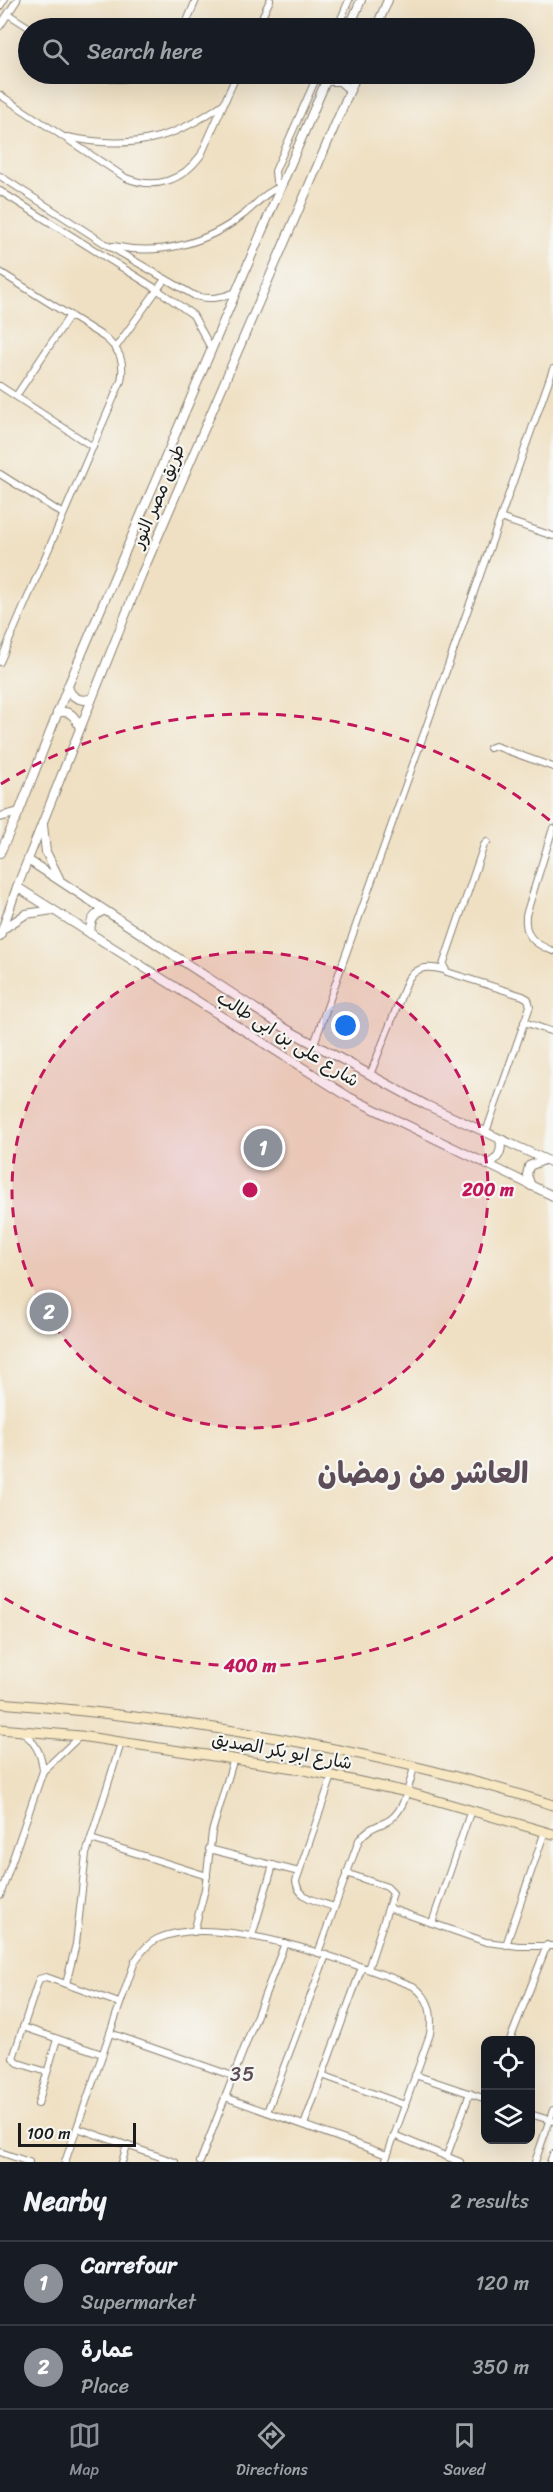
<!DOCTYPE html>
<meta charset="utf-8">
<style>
:root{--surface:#171b24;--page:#20242c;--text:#f1f3f6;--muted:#9ea1a6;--line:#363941;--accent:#8c9099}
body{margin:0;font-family:Sriracha,"Playpen Sans Arabic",sans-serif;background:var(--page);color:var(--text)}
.controls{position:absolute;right:18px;bottom:18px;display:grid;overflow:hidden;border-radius:12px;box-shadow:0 6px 24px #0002}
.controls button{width:54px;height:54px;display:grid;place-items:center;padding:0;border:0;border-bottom:2px solid var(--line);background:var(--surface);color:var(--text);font:30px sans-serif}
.scale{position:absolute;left:18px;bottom:15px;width:118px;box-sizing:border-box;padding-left:6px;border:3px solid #1c1c1c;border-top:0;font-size:16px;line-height:21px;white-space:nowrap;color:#1c1c1c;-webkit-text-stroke:4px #f6f6f2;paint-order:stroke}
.you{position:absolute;left:346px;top:1026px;width:21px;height:21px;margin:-15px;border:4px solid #fff;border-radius:50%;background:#1a73e8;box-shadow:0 0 0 9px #1a73e833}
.badge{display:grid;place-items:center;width:39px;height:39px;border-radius:50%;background:var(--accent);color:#fff;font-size:20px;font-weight:700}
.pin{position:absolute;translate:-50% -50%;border:3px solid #fff;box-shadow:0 2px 6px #0006}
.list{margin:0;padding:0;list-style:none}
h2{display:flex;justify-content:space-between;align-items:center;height:78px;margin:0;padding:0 24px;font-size:26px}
h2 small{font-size:20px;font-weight:400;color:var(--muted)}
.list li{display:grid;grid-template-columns:39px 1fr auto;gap:18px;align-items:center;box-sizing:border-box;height:84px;padding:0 24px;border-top:2px solid var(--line)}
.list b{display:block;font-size:22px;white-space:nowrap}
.list p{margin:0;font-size:20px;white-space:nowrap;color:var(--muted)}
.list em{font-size:20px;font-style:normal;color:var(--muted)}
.icon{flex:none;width:33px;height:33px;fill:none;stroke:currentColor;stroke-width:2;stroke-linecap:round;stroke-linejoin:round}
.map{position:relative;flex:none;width:553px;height:2162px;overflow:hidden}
.search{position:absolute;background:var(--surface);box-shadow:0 6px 24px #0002;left:18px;right:18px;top:18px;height:66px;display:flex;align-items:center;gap:15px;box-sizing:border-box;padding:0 21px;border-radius:33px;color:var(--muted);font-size:22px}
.sheet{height:246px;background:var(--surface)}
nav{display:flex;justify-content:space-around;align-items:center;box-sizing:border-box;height:84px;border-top:2px solid var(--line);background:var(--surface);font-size:16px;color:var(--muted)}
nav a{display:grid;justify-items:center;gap:3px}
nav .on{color:var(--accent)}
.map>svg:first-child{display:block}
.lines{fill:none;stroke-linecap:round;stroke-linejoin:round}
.minor-casing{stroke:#867e70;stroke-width:8}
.tertiary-casing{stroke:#867e70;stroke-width:10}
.secondary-casing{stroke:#867e70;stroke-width:11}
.minor{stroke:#fff;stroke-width:6}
.tertiary{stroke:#fff;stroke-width:8}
.secondary{stroke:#f7e8c3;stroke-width:9}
.ring{fill:none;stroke:#c2185b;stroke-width:3;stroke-dasharray:10 8}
.labels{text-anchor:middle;stroke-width:4.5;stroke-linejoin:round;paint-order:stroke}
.street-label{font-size:18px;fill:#1c1c1c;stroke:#f6f6f2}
.neighbourhood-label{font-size:20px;letter-spacing:1.5px;fill:#5d4d58;stroke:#f6f6f2}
.town-label{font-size:30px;font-weight:bold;fill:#5d4d58;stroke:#f6f6f2}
.centre{fill:#c2185b;stroke:#f6f6f2;stroke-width:3}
.ring-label{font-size:18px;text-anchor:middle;font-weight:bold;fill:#c2185b;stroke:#f6f6f2;stroke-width:4.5;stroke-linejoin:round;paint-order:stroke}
</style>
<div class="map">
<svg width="553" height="2162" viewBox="0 0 553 2162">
<rect width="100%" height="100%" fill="#f6f6f2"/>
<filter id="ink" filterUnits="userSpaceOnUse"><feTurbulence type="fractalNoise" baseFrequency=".0167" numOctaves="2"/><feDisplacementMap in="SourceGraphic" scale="12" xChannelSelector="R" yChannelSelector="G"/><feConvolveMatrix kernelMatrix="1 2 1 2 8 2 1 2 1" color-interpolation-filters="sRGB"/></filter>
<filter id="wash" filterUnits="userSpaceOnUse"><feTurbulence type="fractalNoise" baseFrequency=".008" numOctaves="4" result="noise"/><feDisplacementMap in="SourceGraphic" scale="24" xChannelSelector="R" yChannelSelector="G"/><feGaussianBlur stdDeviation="1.35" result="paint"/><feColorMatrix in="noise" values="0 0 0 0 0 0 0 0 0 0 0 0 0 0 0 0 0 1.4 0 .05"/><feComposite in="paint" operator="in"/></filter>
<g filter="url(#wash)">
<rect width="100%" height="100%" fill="#efe0c3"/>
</g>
<g filter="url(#ink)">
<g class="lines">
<g class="minor-casing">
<g id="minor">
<path d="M0,6L4,0"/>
<path d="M8,14L30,28"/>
<path d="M0,26L17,0"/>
<path d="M184,28L196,0"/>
<path d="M257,28L270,0"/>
<path d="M337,28L349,0"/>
<path d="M99,74C113,83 131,78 146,74"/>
<path d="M0,95L126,178C156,190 182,181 201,155L237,74"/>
<path d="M67,137C129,150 172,141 223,104"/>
<path d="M0,176L107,245L195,296C210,300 221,298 236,292"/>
<path d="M280,186L276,181L275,171L318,74"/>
<path d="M0,191L158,290L193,315L212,350"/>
<path d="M113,246C159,256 206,244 243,215C255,206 265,192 280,187"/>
<path d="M0,272L104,337C120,350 125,361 121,381L0,662"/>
<path d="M116,347L165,279"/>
<path d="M0,386L93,447"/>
<path d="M16,396L70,315"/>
<path d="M0,474L63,514"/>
<path d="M500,518L553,536"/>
<path d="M490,748L495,746L553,767"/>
<path d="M553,828L526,915C524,936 534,944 553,951"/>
<path d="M524,1022L553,1032"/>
<path d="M314,1044L553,369"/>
<path d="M370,1075L408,979C418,966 428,966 444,970"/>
<path d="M486,1132L530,1006L528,999L523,996L447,972L443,965L484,845L487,842"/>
<path d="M22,1732C36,1742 42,1755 43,1771"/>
<path d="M332,1776L296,1881C298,1899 318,1901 334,1907"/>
<path d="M91,1839L207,1876"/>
<path d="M209,1849L299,1872"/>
<path d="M346,1873L387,1887L393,1893L368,1969"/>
<path d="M0,1896L43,1771L80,1736"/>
<path d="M389,1908L486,1942L519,1946H553"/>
<path d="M432,1923L471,1810"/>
<path d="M194,1932L205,1889L212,1832L234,1758"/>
<path d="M252,1936L273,1865"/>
<path d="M506,1945L545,1831"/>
<path d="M318,1953L359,1840C367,1829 374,1827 386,1822C405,1813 408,1786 414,1768"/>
<path d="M66,1984L76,1944L86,1854L121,1743"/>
<path d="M23,2027L102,2054"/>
<path d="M110,2033L233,2076"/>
<path d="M510,2040L547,1945"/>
<path d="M47,2072L18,2063L13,2058L39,1979L46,1977L119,2003"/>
<path d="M322,2075L405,2105"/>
<path d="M415,2075L486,2099"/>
<path d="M225,2097L387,2155"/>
<path d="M38,2104L57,2039"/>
<path d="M267,2112L326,1955"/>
<path d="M530,2114L553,2121"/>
<path d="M304,2125L362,1967"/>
<path d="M77,2128L175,2162"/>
<path d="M394,2135L460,2162"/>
<path d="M0,2152L29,2162"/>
<path d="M447,2155L470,2093"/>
<path d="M65,2162L135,1961C141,1952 147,1944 157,1939C216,1911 354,1963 413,1986C430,1998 433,2013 430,2034L385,2162"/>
<path d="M122,2162L127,2145"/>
<path d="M200,2162L285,1943"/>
<path d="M535,2162L553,2110"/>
<path d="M550,2162L553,2154"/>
</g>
</g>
<g class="tertiary-casing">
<g id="tertiary">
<path d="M349,28L361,0"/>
<path d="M376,28L388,0"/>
<path d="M326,81H340L350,90"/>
<path d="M68,686C70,697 81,703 92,698"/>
<path d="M57,713C71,709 75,717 80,728"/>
<path d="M0,817L19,812"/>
<path d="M43,825L46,852L59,878"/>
<path d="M0,853L19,812L68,686L329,74"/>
<path d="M28,860L288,1030L426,1105L553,1163"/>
<path d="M17,887L349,1097L553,1196"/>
<path d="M3,929L26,914L53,910"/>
<path d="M91,934C89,923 93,915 103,911"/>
<path d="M0,936L17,887L141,576L357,74"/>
<path d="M487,1165C498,1159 503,1152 500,1139"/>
<path d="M531,1186L527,1175L529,1166L544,1160"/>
</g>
</g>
<g class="secondary-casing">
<g id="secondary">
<path d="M0,1703C181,1718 380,1749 553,1805"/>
<path d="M0,1729L80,1736L300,1769L407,1792L553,1834"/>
</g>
</g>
<use href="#minor" class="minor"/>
<use href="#tertiary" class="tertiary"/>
<use href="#secondary" class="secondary"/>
</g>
</g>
<circle cx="250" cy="1190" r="238" fill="#c2185b" fill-opacity=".12"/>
<g class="ring">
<circle cx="250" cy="1190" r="238"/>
<path d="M553 1557A476 476 0 0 1 1 1596M1 784A476 476 0 0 1 553 823"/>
</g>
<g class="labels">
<g class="street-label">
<text transform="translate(158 496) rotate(-67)" y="6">طريق مصر النور</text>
<text transform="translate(288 1039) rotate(32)" y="6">شارع على بن ابى طالب</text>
<text transform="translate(282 1751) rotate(10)" y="6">شارع ابو بكر الصديق</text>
</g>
<g class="neighbourhood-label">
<text x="243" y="2081">35</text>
</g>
<g class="town-label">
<text x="423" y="1483">العاشر من رمضان</text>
</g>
</g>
<circle cx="250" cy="1190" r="9" class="centre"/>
<g class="ring-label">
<text x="488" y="1196">200 m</text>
<text x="250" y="1672">400 m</text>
</g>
</svg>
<div class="controls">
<button><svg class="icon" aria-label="locate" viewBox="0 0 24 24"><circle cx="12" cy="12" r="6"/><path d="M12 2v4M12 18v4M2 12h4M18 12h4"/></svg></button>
<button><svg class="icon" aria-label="layers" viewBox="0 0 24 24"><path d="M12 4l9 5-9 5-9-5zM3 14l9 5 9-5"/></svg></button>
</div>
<div class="scale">100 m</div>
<div class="you"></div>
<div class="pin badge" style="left:263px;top:1148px">1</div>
<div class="pin badge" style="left:49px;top:1312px">2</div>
<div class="search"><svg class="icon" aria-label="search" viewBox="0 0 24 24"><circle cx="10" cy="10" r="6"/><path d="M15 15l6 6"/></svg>Search here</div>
</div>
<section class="sheet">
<h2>Nearby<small>2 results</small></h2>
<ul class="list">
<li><span class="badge">1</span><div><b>Carrefour</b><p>Supermarket</p></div><em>120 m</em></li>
<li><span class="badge">2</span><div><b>عمارة</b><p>Place</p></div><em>350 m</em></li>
</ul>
</section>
<nav>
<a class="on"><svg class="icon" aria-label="map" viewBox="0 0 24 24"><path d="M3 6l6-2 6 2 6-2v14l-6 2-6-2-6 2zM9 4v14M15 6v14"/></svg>Map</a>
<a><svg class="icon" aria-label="directions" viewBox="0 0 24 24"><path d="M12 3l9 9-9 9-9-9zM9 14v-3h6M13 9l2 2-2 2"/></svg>Directions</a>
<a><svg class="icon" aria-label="saved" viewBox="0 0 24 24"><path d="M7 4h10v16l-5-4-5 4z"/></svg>Saved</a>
</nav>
